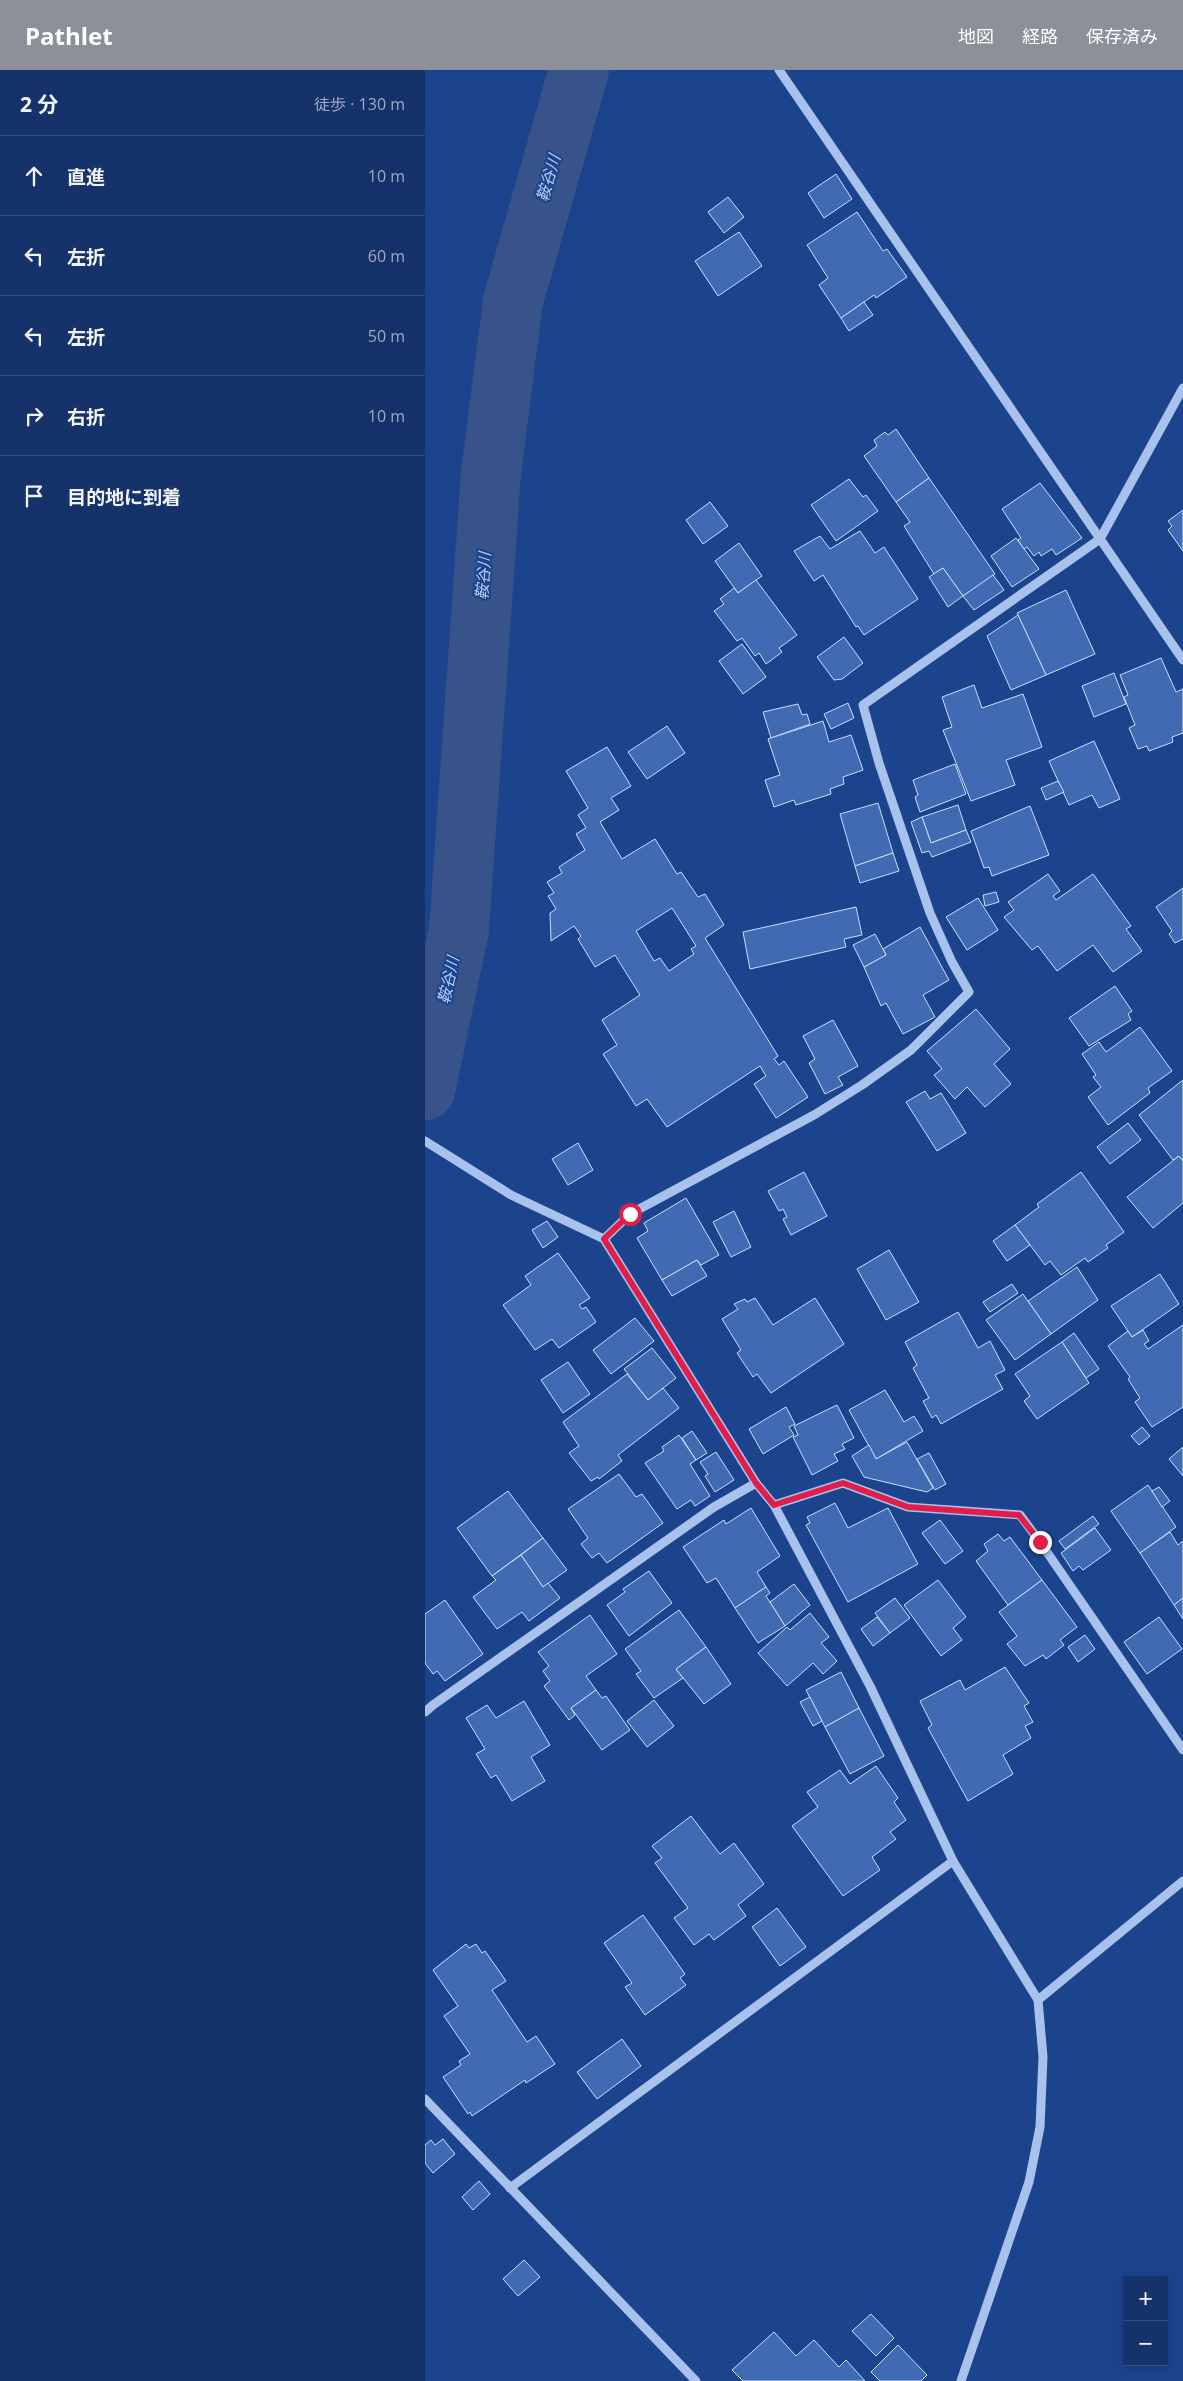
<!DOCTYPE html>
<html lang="ja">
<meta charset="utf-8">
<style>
:root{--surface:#15336a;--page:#1e3b70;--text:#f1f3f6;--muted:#9daac1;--line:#344e7e;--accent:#8c9099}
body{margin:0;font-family:"Open Sans","Noto Sans JP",sans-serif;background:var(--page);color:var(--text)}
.controls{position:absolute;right:15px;bottom:15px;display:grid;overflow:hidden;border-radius:0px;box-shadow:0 2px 12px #0003}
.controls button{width:45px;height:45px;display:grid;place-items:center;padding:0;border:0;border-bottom:1px solid var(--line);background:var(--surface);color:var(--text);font:25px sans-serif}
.stop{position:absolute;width:15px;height:15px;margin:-11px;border:4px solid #e11d48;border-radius:50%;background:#fff}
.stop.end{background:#e11d48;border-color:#fff;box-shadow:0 1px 5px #0008}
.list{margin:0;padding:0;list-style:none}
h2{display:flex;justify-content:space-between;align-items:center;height:65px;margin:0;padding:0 20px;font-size:21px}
h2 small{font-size:16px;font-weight:400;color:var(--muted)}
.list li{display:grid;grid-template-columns:32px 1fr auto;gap:15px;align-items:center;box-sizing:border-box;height:80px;padding:0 20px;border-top:1px solid var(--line)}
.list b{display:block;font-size:19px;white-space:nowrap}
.list em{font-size:16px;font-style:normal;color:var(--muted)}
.icon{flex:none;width:28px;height:28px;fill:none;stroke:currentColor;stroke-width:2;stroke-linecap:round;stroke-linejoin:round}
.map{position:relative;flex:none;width:758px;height:2311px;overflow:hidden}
header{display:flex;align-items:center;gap:30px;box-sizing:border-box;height:70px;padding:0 25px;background:var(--accent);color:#fff}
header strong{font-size:24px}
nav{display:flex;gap:28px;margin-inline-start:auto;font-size:18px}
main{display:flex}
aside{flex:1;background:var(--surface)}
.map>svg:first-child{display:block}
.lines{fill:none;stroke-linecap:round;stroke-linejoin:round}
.river{stroke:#375389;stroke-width:60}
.building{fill:#406ab2;stroke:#cedef9;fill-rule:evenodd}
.minor{stroke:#a9c2ed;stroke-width:9}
.route{stroke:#e11d48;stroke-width:6}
.labels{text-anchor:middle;stroke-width:4;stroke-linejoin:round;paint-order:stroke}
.water-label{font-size:16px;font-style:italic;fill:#b5ccf4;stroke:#1c448d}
</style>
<header>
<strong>Pathlet</strong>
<nav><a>地図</a><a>経路</a><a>保存済み</a></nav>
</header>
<main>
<aside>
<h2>2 分<small>徒歩 · 130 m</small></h2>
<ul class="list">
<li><svg class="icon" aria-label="ahead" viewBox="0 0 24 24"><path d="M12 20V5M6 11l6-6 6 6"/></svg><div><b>直進</b></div><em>10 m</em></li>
<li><svg class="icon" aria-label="left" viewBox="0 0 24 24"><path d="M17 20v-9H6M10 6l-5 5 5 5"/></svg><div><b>左折</b></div><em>60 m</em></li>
<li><svg class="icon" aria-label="left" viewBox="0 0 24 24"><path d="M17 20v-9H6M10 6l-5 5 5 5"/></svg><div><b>左折</b></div><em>50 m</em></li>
<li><svg class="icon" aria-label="right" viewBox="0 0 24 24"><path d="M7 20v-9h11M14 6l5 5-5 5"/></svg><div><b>右折</b></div><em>10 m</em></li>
<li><svg class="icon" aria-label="arrive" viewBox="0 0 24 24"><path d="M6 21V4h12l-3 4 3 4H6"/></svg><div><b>目的地に到着</b></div></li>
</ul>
</aside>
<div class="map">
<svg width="758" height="2311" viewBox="0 0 758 2311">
<rect width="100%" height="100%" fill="#1c448d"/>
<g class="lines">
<path class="river" d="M0,1020L34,860L66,403L88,231L154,0"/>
</g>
<g class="building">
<path d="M411,104L427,129L399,148L383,123Z"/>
<path d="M303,127L319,147L299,163L283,142Z"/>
<path d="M432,142L458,181L462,179L482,207L451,228L449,225L416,248L394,215L403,208L382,175Z"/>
<path d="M314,162L337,196L293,226L270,191Z"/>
<path d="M439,232L448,245L424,261L416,248Z"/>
<path d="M471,359L504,408L471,432L439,386L452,376L449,370L460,362L463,365Z"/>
<path d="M504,408L570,504L538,526L518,498L509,504L479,456L485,452L471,432Z"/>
<path d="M424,409L438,427L441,425L453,441L411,471L386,435Z"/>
<path d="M615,413L657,468L631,485L627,479L616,486L614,482L609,486L602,477L599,479L593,470L596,468L577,439Z"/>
<path d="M285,432L303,456L278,474L261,450Z"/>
<path d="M758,440V481L743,460L747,456L743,451Z"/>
<path d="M435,461L450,483L459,477L493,529L439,565L433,556L431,557L398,505L389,511L369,481L395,466L405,479Z"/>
<path d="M591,468L614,499L587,517L566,486Z"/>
<path d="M314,473L337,506L313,523L290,491Z"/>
<path d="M518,498L538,526L523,537L504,507Z"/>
<path d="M568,505L579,520L549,540L538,526Z"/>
<path d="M331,510L372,565L354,578L357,582L341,594L334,583L330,586L317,568L312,571L289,541L299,534L295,529L309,518L313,523Z"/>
<path d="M641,520L670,584L621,605L592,543Z"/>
<path d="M593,545L621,605L586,620L562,566Z"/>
<path d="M419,567L438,593L417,609L409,610L392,587Z"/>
<path d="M317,574L341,607L318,624L294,591Z"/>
<path d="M736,588L751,622L758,619V663L747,667L748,672L724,681L722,676L713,679L704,658L710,655L699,627L703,625L695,605Z"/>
<path d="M689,603L701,634L669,647L657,616Z"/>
<path d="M549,615L557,638L598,624L617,677L581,690L590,715L546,731L518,660L527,657L517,627Z"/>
<path d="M423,633L429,648L406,659L399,644Z"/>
<path d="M373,634L377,645L382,644L385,654L346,668L338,642Z"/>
<path d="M398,651L404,672L426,665L438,700L418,707L419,714L405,719L406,724L371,735L369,730L349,737L340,710L355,705L343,669Z"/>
<path d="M242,656L260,683L222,709L203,682Z"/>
<path d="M669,671L695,729L674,738L667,725L644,735L624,691Z"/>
<path d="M182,677L206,716L186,728L194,740L175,752L197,789L230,769L252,804L256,802L273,827L280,824L299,855L280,868L353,986L349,989L354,995L359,991L383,1027L351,1048L329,1014L341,1006L335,996L242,1057L222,1029L211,1036L178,984L192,975L177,950L215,925L190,885L170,897L153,869L156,866L149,856L126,871L125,843L131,839L123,826L129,823L122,812L137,803L134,797L160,780L151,764L161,758L153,745L163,738L141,701ZM247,838L271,876L266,879L269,884L244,901L235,888L229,891L211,861Z"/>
<path d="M530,694L541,724L495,742L490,727L493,725L488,710Z"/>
<path d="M633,711L639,722L621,730L616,718Z"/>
<path d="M453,733L468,783L430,796L415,744Z"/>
<path d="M533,735L541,760L506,773L497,747Z"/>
<path d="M605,736L624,785L567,806L564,797L559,798L546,761Z"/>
<path d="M497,747L506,773L541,760L546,772L507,787L504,781L497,783L486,752Z"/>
<path d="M468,783L474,801L435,813L430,796Z"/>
<path d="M623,804L635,821L628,826L631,830L668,804L706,856L701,859L717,881L688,902L668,875L632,901L613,876L607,880L579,847L589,840L583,832Z"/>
<path d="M758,818V869L750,873L744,864L747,861L731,837Z"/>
<path d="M571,822L574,832L560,836L558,825Z"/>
<path d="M553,828L573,860L542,880L521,847Z"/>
<path d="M431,837L437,865L419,869L421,877L325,899L318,862Z"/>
<path d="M495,857L524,910L498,925L510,947L478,964L461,933L456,936L439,897L461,885L458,879Z"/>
<path d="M450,864L461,885L439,897L428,875Z"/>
<path d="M690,916L707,941L703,944L706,950L664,976L644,948Z"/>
<path d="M551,939L585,979L569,994L586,1014L560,1037L542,1017L530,1029L509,1005L517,999L502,981Z"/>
<path d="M408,950L433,996L413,1007L418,1015L400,1024L384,993L390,989L378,966Z"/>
<path d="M715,957L747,1001L723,1018L725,1023L683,1055L663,1027L676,1017L668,1007L671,1005L657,984L674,972L681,982Z"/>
<path d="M758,1010V1091L754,1086L748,1090L714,1045Z"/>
<path d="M500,1021L505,1029L516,1023L541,1063L512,1081L481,1032Z"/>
<path d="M703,1053L716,1070L685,1094L672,1077Z"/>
<path d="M153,1073L168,1100L143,1115L127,1089Z"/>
<path d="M754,1086L758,1091V1133L728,1158L702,1127Z"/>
<path d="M379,1102L402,1146L366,1165L358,1149L362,1147L358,1139L354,1141L343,1121Z"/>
<path d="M656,1102L699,1162L681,1175L683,1178L663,1192L660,1188L636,1205L625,1191L620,1195L590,1155L614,1137L612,1134Z"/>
<path d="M261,1128L294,1185L276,1195L272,1190L237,1210L212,1168L223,1161L219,1153Z"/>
<path d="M309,1141L326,1177L306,1187L288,1152Z"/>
<path d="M122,1151L133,1167L118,1178L107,1160Z"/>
<path d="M590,1155L605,1175L582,1191L568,1171Z"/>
<path d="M464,1180L494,1232L461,1250L432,1199Z"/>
<path d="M133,1183L165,1228L154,1235L157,1239L161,1237L171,1252L134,1278L127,1269L110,1280L78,1235L106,1215L100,1206Z"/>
<path d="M272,1190L282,1206L247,1226L237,1210Z"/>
<path d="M652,1197L673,1230L626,1264L603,1231Z"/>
<path d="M735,1204L754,1234L707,1267L686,1236Z"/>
<path d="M587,1214L593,1223L565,1242L558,1232Z"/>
<path d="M598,1224L626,1264L590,1290L561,1250Z"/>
<path d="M330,1228L348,1255L390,1228L419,1274L346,1323L332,1304L328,1307L312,1283L316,1280L297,1249L313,1239L309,1234L320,1229L322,1232Z"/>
<path d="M533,1242L553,1278L565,1271L580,1300L570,1305L578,1319L516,1354L511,1345L507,1348L498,1331L504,1328L488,1298L492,1295L480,1272Z"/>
<path d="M210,1248L229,1271L186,1304L168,1280Z"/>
<path d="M758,1255V1337L727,1357L710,1332L715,1328L703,1309L705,1307L683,1276L703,1261L707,1267L718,1260L724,1271L719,1274L723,1279Z"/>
<path d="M649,1263L674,1299L661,1308L637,1272Z"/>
<path d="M637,1272L664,1313L612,1349L599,1331L605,1326L590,1304Z"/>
<path d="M227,1278L251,1308L223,1330L199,1299Z"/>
<path d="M143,1292L165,1324L138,1343L116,1310Z"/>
<path d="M202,1304L223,1330L238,1318L254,1338L193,1385L197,1391L174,1409L173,1407L166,1411L144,1383L154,1376L138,1352Z"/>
<path d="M460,1320L479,1352L489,1346L498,1361L451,1389L424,1340Z"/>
<path d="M412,1335L429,1368L417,1374L420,1379L409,1384L413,1391L387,1405L368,1367L373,1365L369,1356Z"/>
<path d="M361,1337L370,1354L364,1357L369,1365L338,1384L324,1359Z"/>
<path d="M717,1357L725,1366L714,1375L706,1366Z"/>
<path d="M267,1361L282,1383L271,1390L257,1368Z"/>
<path d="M254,1365L271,1390L265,1394L285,1426L270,1436L266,1430L252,1439L220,1393L239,1381L237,1377Z"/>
<path d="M482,1372L508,1418L502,1422L439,1407L427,1386L444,1375L451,1389Z"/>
<path d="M758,1377V1406L744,1389Z"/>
<path d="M291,1382L309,1410L290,1422L280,1406L283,1404L275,1392Z"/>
<path d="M504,1383L521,1414L510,1420L492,1389Z"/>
<path d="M194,1404L211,1427L217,1424L238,1453L182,1493L174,1483L167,1488L156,1474L163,1468L143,1439Z"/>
<path d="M723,1415L751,1457L715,1483L686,1441Z"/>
<path d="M734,1417L745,1431L737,1437L727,1421Z"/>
<path d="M83,1421L118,1468L67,1506L32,1458Z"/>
<path d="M410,1433L423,1458L463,1438L493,1494L423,1532L381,1455L385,1453L382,1447Z"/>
<path d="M326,1438L355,1486L332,1502L341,1517L310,1538L291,1508L282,1513L258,1477L299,1450L301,1454Z"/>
<path d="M668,1446L674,1454L640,1479L634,1471Z"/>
<path d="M515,1450L538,1481L520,1494L497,1463Z"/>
<path d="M670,1458L686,1480L658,1500L654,1496L648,1501L636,1483Z"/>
<path d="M745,1462L753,1475L758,1471V1528L749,1535L715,1483Z"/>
<path d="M573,1464L579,1471L585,1467L617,1510L583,1535L551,1491L563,1481L559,1474Z"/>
<path d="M118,1468L142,1500L118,1517L96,1485Z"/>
<path d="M96,1485L118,1517L123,1513L135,1528L104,1551L97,1542L72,1559L48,1527L71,1510L67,1506Z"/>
<path d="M224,1501L247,1533L204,1566L182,1535L200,1522L198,1519Z"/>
<path d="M513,1510L541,1547L528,1558L537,1570L516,1586L479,1535Z"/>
<path d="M617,1510L652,1557L635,1570L639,1575L621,1589L618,1585L600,1596L582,1574L592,1566L574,1542Z"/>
<path d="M369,1514L385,1535L360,1556L345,1532Z"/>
<path d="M341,1517L345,1523L341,1526L360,1556L333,1573L310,1538Z"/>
<path d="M470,1528L485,1548L465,1563L450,1543Z"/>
<path d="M758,1528V1549L749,1535Z"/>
<path d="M20,1530L58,1584L20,1611L12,1601L8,1604L0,1593V1544Z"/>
<path d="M254,1540L281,1577L251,1599L258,1608L229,1628L211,1604L216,1601L200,1579Z"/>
<path d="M385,1543L404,1567L396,1573L412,1591L398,1604L388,1593L362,1616L333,1583L362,1557L365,1560Z"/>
<path d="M165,1545L192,1584L161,1606L171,1620L146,1638L150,1645L144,1650L119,1616L125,1611L118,1601L124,1596L113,1582Z"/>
<path d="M452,1547L465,1563L448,1576L436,1559Z"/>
<path d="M734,1547L757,1579L722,1604L699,1572Z"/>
<path d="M660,1565L670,1579L653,1592L643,1577Z"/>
<path d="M281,1577L306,1614L279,1634L251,1599Z"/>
<path d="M580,1597L604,1633L599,1636L608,1652L600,1656L606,1668L578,1685L588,1704L543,1731L503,1658L507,1655L495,1631L535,1610L540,1620Z"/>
<path d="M416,1602L434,1638L400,1657L381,1620Z"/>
<path d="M171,1620L177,1628L181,1626L205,1660L177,1680L146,1638Z"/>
<path d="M385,1627L397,1651L388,1656L375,1632Z"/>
<path d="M229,1630L249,1656L222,1677L202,1651Z"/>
<path d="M99,1631L125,1675L106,1687L120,1711L87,1731L71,1705L66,1708L51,1684L60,1679L41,1648L62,1635L71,1648Z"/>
<path d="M434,1638L459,1686L425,1704L400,1657Z"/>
<path d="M451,1696L473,1728L469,1732L481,1750L465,1762L471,1769L447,1787L455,1800L418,1826L367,1756L393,1737L382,1722L415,1700L425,1714Z"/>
<path d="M266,1746L295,1784L309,1773L339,1814L313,1835L321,1846L289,1870L284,1864L269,1875L249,1848L263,1838L230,1793L237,1788L227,1776Z"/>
<path d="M352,1838L381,1877L355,1896L327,1857Z"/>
<path d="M218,1845L260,1904L255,1908L261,1915L220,1945L200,1917L207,1913L179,1873Z"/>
<path d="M41,1874L44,1878L51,1874L57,1883L60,1881L81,1911L67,1920L102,1972L111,1966L130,1994L101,2013L100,2010L47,2046L45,2042L43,2044L18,2007L36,1995L34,1991L45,1984L19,1946L33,1936L8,1900Z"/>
<path d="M197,1969L216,1996L172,2029L152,2002Z"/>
<path d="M18,2069L30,2084L8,2103L0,2093V2075L6,2070L10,2075Z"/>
<path d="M54,2111L65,2124L48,2140L37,2127Z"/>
<path d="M99,2190L115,2207L93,2226L78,2209Z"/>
<path d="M446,2244L469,2268L451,2286L427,2261Z"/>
<path d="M349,2262L371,2286L389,2270L414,2297L421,2290L440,2311H318L307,2300Z"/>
<path d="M473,2275L502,2305L496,2311H455L446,2302Z"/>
</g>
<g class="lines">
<g class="minor">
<path d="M354,0L758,590"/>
<path d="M0,1071L86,1125L179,1169L331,1413L349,1435L445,1616L528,1791L613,1930L618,1987L615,2057L604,2112L536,2311"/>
<path d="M179,1169L205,1144L389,1045L437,1015L486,980L544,922L527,892L505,843L454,693L438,635L675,469L758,318"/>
<path d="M349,1435L418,1413L483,1437L595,1445L615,1472L758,1680"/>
<path d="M0,1642L8,1635L289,1437L331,1413"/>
<path d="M613,1930L758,1811"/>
<path d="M0,2029L271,2311"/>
<path d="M85,2118L528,1791"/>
</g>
</g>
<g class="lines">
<path class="route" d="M205,1144L179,1169L331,1413L349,1435L418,1413L483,1437L594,1445L615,1472"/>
</g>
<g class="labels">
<g class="water-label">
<text transform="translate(123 108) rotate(-74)" y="6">鞍谷川</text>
<text transform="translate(58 506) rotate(-86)" y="6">鞍谷川</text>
<text transform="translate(23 910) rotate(-78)" y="6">鞍谷川</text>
</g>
</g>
</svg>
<div class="controls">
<button>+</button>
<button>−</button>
</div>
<div class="stop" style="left:205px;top:1144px"></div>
<div class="stop end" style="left:615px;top:1472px"></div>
</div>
</main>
